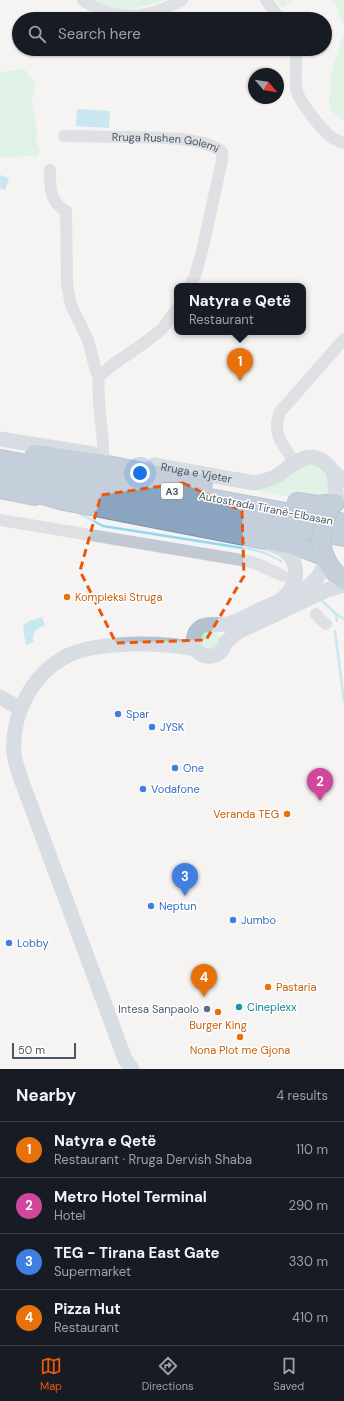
<!DOCTYPE html>
<meta charset="utf-8">
<style>
:root{--surface:#171b24;--page:#242831;--text:#f1f3f6;--muted:#9ea1a6;--line:#363941;--accent:#ea580c}
body{margin:0;font-family:"DM Sans",sans-serif;background:var(--page);color:var(--text)}
.compass{position:absolute;left:248px;top:68px;width:36px;height:36px;border-radius:50%;background:var(--surface);box-shadow:0 1px 3px #0004;rotate:119deg}
.scale{position:absolute;left:12px;bottom:10px;width:64px;box-sizing:border-box;padding-left:4px;border:2px solid #4a5661;border-top:0;font-size:11px;line-height:14px;white-space:nowrap;color:#4a5661;-webkit-text-stroke:3px #fff;paint-order:stroke}
.you{position:absolute;left:140px;top:473px;width:14px;height:14px;margin:-10px;border:3px solid #fff;border-radius:50%;background:#1a73e8;box-shadow:0 0 0 6px #1a73e833}
.badge{display:grid;place-items:center;width:26px;height:26px;border-radius:50%;background:var(--accent);color:#fff;font-size:13px;font-weight:700}
.pin{position:absolute;translate:-50% -33px;filter:drop-shadow(0 1px 2px #0008)}
.pin::after{content:'';position:absolute;top:21px;width:14px;height:12px;background:inherit;clip-path:polygon(0 0,100% 0,50% 100%)}
.popup{position:absolute;left:174px;top:283px;width:132px;height:52px;box-sizing:border-box;display:grid;place-content:center;border-radius:8px;background:var(--surface);filter:drop-shadow(0 1px 3px #0005);font-size:13px;white-space:nowrap;color:var(--muted)}
.popup b{font-size:15px;color:var(--text)}
.popup::after{content:'';position:absolute;left:50%;top:100%;margin-left:-8px;border:8px solid transparent;border-top-color:var(--surface)}
.list{margin:0;padding:0;list-style:none}
h2{display:flex;justify-content:space-between;align-items:center;height:52px;margin:0;padding:0 16px;font-size:17px}
h2 small{font-size:13px;font-weight:400;color:var(--muted)}
.list li{display:grid;grid-template-columns:26px 1fr auto;gap:12px;align-items:center;box-sizing:border-box;height:56px;padding:0 16px;border-top:1px solid var(--line)}
.list b{display:block;font-size:15px;white-space:nowrap}
.list p{margin:0;font-size:13px;white-space:nowrap;color:var(--muted)}
.list em{font-size:13px;font-style:normal;color:var(--muted)}
.icon{flex:none;width:22px;height:22px;fill:none;stroke:currentColor;stroke-width:2;stroke-linecap:round;stroke-linejoin:round}
.map{position:relative;flex:none;width:344px;height:1069px;overflow:hidden}
.search{position:absolute;background:var(--surface);box-shadow:0 1px 3px #0004;left:12px;right:12px;top:12px;height:44px;display:flex;align-items:center;gap:10px;box-sizing:border-box;padding:0 14px;border-radius:22px;color:var(--muted);font-size:15px}
.sheet{height:276px;background:var(--surface)}
nav{display:flex;justify-content:space-around;align-items:center;box-sizing:border-box;height:56px;border-top:1px solid var(--line);background:var(--surface);font-size:11px;color:var(--muted)}
nav a{display:grid;justify-items:center;gap:2px}
nav .on{color:var(--accent)}
.map>svg:first-child{display:block}
.green{fill:#c3f1d5}
.water{fill:#90daee}
.lines{fill:none;stroke-linecap:round;stroke-linejoin:round}
.stream{stroke:#90daee;stroke-width:2.5}
.highway-casing{stroke:#7690ad;stroke-width:20}
.minor{stroke:#c1cad2;stroke-width:12}
.major{stroke:#b3c2d1;stroke-width:15}
.highway{stroke:#8ba5c1;stroke-width:18}
.highway-bridge-casing{stroke:#7690ad;stroke-width:20;stroke-linecap:butt}
.highway-bridge{stroke:#8ba5c1;stroke-width:18}
.marked{fill:none;stroke:#e8590c;stroke-width:3;stroke-dasharray:8 5;stroke-linejoin:round}
.food-dot{fill:#e8710a;stroke:#fff;stroke-width:1.5}
.shop-dot{fill:#3f7fe0;stroke:#fff;stroke-width:1.5}
.culture-dot{fill:#0f9aa8;stroke:#fff;stroke-width:1.5}
.service-dot{fill:#5c6f8a;stroke:#fff;stroke-width:1.5}
.labels{text-anchor:middle;stroke-width:3;stroke-linejoin:round;paint-order:stroke}
.shield{fill:#fff;stroke:#808990;stroke-width:1}
.shield-label{font-size:10px;font-weight:bold;fill:#4a5661}
.street-label{font-size:11px;fill:#4a5661;stroke:#fff}
.food-label{font-size:11px;fill:#c56008;stroke:#fff;text-anchor:start}
.shop-label{font-size:11px;fill:#366cbe;stroke:#fff;text-anchor:start}
.culture-label{font-size:11px;fill:#0d838f;stroke:#fff;text-anchor:start}
.service-label{font-size:11px;fill:#4e5e75;stroke:#fff;text-anchor:end}
</style>
<div class="map">
<svg width="344" height="1069" viewBox="0 0 344 1069">
<rect width="100%" height="100%" fill="#f5f3f3"/>
<g class="green">
<path d="M92,0H164L159,2L125,11L101,6Z"/>
<path d="M277,0H293L282,8Z"/>
<path d="M332,0H344V27L336,4Z"/>
<path d="M344,32V121L329,109L331,74Z"/>
<path d="M24,69L35,83L32,102L37,128L36,140L40,152L37,156L0,157V72Z"/>
<path d="M313,462L329,476L330,492L327,497L307,500L254,490L299,466Z"/>
<path d="M214,630L220,636V640L213,650L201,647L199,635Z"/>
</g>
<g class="water">
<path d="M77,109L110,111L109,128L76,126Z"/>
<path d="M0,175L9,178L5,190L0,188Z"/>
<path d="M42,617L45,626C36,627 31,634 34,642L26,645C22,622 20,624 42,617Z"/>
</g>
<g class="lines">
<g class="stream">
<path d="M78,511L82,515L103,526L255,550L265,553L281,561"/>
<path d="M320,599L336,614L344,619"/>
<path d="M336,614L337,621"/>
<path d="M335,631L344,701"/>
</g>
<g class="highway-casing">
<g id="highway">
<path d="M35,454L103,464L203,484"/>
<path d="M0,459L344,523"/>
<path d="M0,476L275,524L344,537"/>
<path d="M0,489L35,496"/>
<path d="M24,490L64,501L260,539C285,542 302,547 325,557"/>
<path d="M297,502L318,505L335,503"/>
<path d="M322,547C325,562 332,572 344,580"/>
</g>
</g>
<g class="minor">
<path d="M83,0C87,4 92,5 96,8C127,23 154,15 182,0"/>
<path d="M266,0L280,19"/>
<path d="M296,49C297,63 294,79 297,92C300,102 322,130 330,136C334,140 339,141 344,143"/>
<path id="s1" d="M64,136C85,136 107,137 129,137C154,138 203,136 222,152V160L203,247L195,276L190,286"/>
<path d="M50,170C50,186 49,202 66,211L67,284L71,305L88,340L96,371L99,376"/>
<path d="M103,455C104,429 96,403 99,376L114,364L147,341L162,329L177,309"/>
<path d="M294,462C283,444 271,434 280,412L344,339"/>
<path d="M0,520L247,561L260,565L283,576"/>
<path d="M316,614L320,619L326,624"/>
</g>
<g class="major">
<path d="M0,439L93,454"/>
<path id="s2" d="M154,465L254,483C263,481 271,480 278,475C291,466 306,450 323,461C331,467 335,476 344,480"/>
<path d="M334,473L337,501"/>
<path d="M271,544C275,546 281,548 285,551C297,559 299,578 290,590C288,593 285,596 282,599"/>
<path d="M326,561C321,574 315,583 303,590C287,597 271,605 255,612C246,616 237,622 227,624C218,626 208,622 200,627C193,632 191,642 196,649C202,658 215,659 222,650C224,648 224,645 226,642C230,638 234,635 238,632L327,590L344,585"/>
<path d="M0,697L21,709"/>
<path d="M132,1069L125,1059L21,779C18,771 15,762 14,753C11,714 33,672 69,655C100,641 163,642 195,649"/>
</g>
<use href="#highway" class="highway"/>
<g class="highway-bridge-casing">
<path id="highway-bridge" d="M322,547C320,534 323,524 328,512"/>
</g>
<use href="#highway-bridge" class="highway-bridge"/>
</g>
<path d="M0 0H344V1069H0ZM183,483L242,511L244,576L206,640L116,643L80,571L101,495Z" fill="#f5f3f3" fill-opacity=".55" fill-rule="evenodd"/>
<path class="marked" d="M183,483L242,511L244,576L206,640L116,643L80,571L101,495Z"/>
<g class="food-dot">
<circle cx="67" cy="597" r="4"/>
<circle cx="287" cy="814" r="4"/>
<circle cx="268" cy="987" r="4"/>
<circle cx="218" cy="1012" r="4"/>
<circle cx="240" cy="1037" r="4"/>
</g>
<g class="shop-dot">
<circle cx="118" cy="714" r="4"/>
<circle cx="152" cy="727" r="4"/>
<circle cx="175" cy="768" r="4"/>
<circle cx="143" cy="789" r="4"/>
<circle cx="151" cy="906" r="4"/>
<circle cx="233" cy="920" r="4"/>
<circle cx="9" cy="943" r="4"/>
</g>
<circle class="culture-dot" cx="239" cy="1007" r="4"/>
<circle class="service-dot" cx="207" cy="1009" r="4"/>
<g class="labels">
<rect class="shield" x="161" y="483" width="22" height="16" rx="3"/>
<g class="shield-label">
<text x="172" y="495">A3</text>
</g>
<g class="street-label">
<text dy="4" stroke="none"><textPath href="#s1" startOffset="102">Rruga Rushen Golemi</textPath></text>
<text dy="4" stroke="none"><textPath href="#s2" startOffset="43">Rruga e Vjeter</textPath></text>
<text transform="translate(266 508) rotate(11)" y="4">Autostrada Tiranë-Elbasan</text>
</g>
<g class="food-label">
<text x="75" y="601">Kompleksi Struga</text>
<text x="279" y="818" text-anchor="end">Veranda TEG</text>
<text x="276" y="991">Pastaria</text>
<text x="218" y="1029" text-anchor="middle">Burger King</text>
<text x="240" y="1054" text-anchor="middle">Nona Plot me Gjona</text>
</g>
<g class="shop-label">
<text x="126" y="718">Spar</text>
<text x="160" y="731">JYSK</text>
<text x="183" y="772">One</text>
<text x="151" y="793">Vodafone</text>
<text x="159" y="910">Neptun</text>
<text x="241" y="924">Jumbo</text>
<text x="17" y="947">Lobby</text>
</g>
<g class="culture-label">
<text x="247" y="1011">Cineplexx</text>
</g>
<g class="service-label">
<text x="199" y="1013">Intesa Sanpaolo</text>
</g>
</g>
</svg>
<svg class="compass" viewBox="-18 -18 36 36"><path d="M0-13l5 13h-10z" fill="#e53935"/><path d="M0 13l5-13h-10z" fill="#9ea1a6"/></svg>
<div class="scale">50 m</div>
<div class="you"></div>
<div class="pin badge" style="left:240px;top:381px;background:#e8710a">1</div>
<div class="popup"><b>Natyra e Qetë</b>Restaurant</div>
<div class="pin badge" style="left:320px;top:801px;background:#d1479c">2</div>
<div class="pin badge" style="left:185px;top:896px;background:#3f7fe0">3</div>
<div class="pin badge" style="left:204px;top:997px;background:#e8710a">4</div>
<div class="search"><svg class="icon" aria-label="search" viewBox="0 0 24 24"><circle cx="10" cy="10" r="6"/><path d="M15 15l6 6"/></svg>Search here</div>
</div>
<section class="sheet">
<h2>Nearby<small>4 results</small></h2>
<ul class="list">
<li><span class="badge" style="background:#e8710a">1</span><div><b>Natyra e Qetë</b><p>Restaurant · Rruga Dervish Shaba</p></div><em>110 m</em></li>
<li><span class="badge" style="background:#d1479c">2</span><div><b>Metro Hotel Terminal</b><p>Hotel</p></div><em>290 m</em></li>
<li><span class="badge" style="background:#3f7fe0">3</span><div><b>TEG - Tirana East Gate</b><p>Supermarket</p></div><em>330 m</em></li>
<li><span class="badge" style="background:#e8710a">4</span><div><b>Pizza Hut</b><p>Restaurant</p></div><em>410 m</em></li>
</ul>
</section>
<nav>
<a class="on"><svg class="icon" aria-label="map" viewBox="0 0 24 24"><path d="M3 6l6-2 6 2 6-2v14l-6 2-6-2-6 2zM9 4v14M15 6v14"/></svg>Map</a>
<a><svg class="icon" aria-label="directions" viewBox="0 0 24 24"><path d="M12 3l9 9-9 9-9-9zM9 14v-3h6M13 9l2 2-2 2"/></svg>Directions</a>
<a><svg class="icon" aria-label="saved" viewBox="0 0 24 24"><path d="M7 4h10v16l-5-4-5 4z"/></svg>Saved</a>
</nav>
